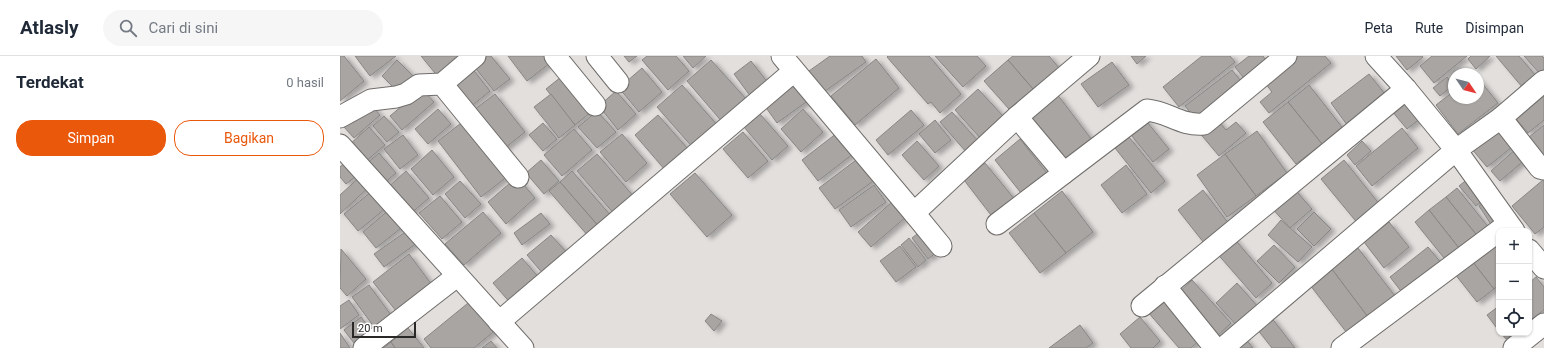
<!DOCTYPE html>
<html lang="id">
<meta charset="utf-8">
<style>
:root{--surface:#fff;--page:#f6f6f7;--text:#1f2937;--muted:#747a83;--line:#e0e1e3;--accent:#ea580c}
body{margin:0;font-family:Roboto,sans-serif;background:var(--page);color:var(--text)}
.controls{position:absolute;right:12px;bottom:12px;display:grid;overflow:hidden;border-radius:8px;box-shadow:0 1px 3px #0004}
.controls button{width:36px;height:36px;display:grid;place-items:center;padding:0;border:0;border-bottom:1px solid var(--line);background:var(--surface);color:var(--text);font:20px sans-serif}
.compass{position:absolute;left:1108px;top:12px;width:36px;height:36px;border-radius:50%;background:var(--surface);box-shadow:0 1px 3px #0004;rotate:125deg}
.scale{position:absolute;left:12px;bottom:10px;width:64px;box-sizing:border-box;padding-left:4px;border:2px solid #292827;border-top:0;font-size:11px;line-height:14px;white-space:nowrap;color:#292827;-webkit-text-stroke:3px #fff;paint-order:stroke}
.list{margin:0;padding:0;list-style:none}
h2{display:flex;justify-content:space-between;align-items:center;height:52px;margin:0;padding:0 16px;font-size:17px}
h2 small{font-size:13px;font-weight:400;color:var(--muted)}
.actions{display:flex;gap:8px;padding:12px 16px}
.actions a{flex:1;padding:9px 0;border:1px solid var(--accent);border-radius:16px;text-align:center;font-size:14px;color:var(--accent)}
.actions .main{background:var(--accent);color:#fff}
.icon{flex:none;width:22px;height:22px;fill:none;stroke:currentColor;stroke-width:2;stroke-linecap:round;stroke-linejoin:round}
.map{position:relative;flex:none;width:1204px;height:292px;overflow:hidden}
header{display:flex;align-items:center;gap:24px;box-sizing:border-box;height:56px;padding:0 20px;background:var(--surface);border-bottom:1px solid var(--line)}
header strong{font-size:19px}
nav{display:flex;gap:22px;margin-inline-start:auto;font-size:14px}
.search{width:280px;height:36px;background:var(--page);display:flex;align-items:center;gap:10px;box-sizing:border-box;padding:0 14px;border-radius:22px;color:var(--muted);font-size:15px}
main{display:flex}
aside{flex:1;background:var(--surface)}
.map>svg:first-child{display:block}
.building{fill:#a8a5a3;stroke:#888684;filter:url(#shadow)}
.lines{fill:none;stroke-linecap:round;stroke-linejoin:round}
.minor-casing{stroke:#706d6b;stroke-width:23}
.minor{stroke:#fff;stroke-width:21}
</style>
<header>
<strong>Atlasly</strong>
<div class="search"><svg class="icon" aria-label="search" viewBox="0 0 24 24"><circle cx="10" cy="10" r="6"/><path d="M15 15l6 6"/></svg>Cari di sini</div>
<nav><a>Peta</a><a>Rute</a><a>Disimpan</a></nav>
</header>
<main>
<aside>
<h2>Terdekat<small>0 hasil</small></h2>
<ul class="list">
</ul>
<div class="actions"><a class="main">Simpan</a><a>Bagikan</a></div>
</aside>
<div class="map">
<svg width="1204" height="292" viewBox="0 0 1204 292">
<defs>
<filter id="shadow"><feDropShadow dx="4.5" dy="2.5" stdDeviation="2" flood-color="#0004"/></filter>
</defs>
<rect width="100%" height="100%" fill="#e2dfdd"/>
<g class="building">
<path d="M0,0H4L24,25L0,45Z"/>
<path d="M15,0H56L30,20Z"/>
<path d="M81,0H126L99,22Z"/>
<path d="M143,0H151L170,23L154,35L133,9Z"/>
<path d="M168,0H211L214,4L187,25Z"/>
<path d="M284,0H297L289,6Z"/>
<path d="M307,0H336L349,15L328,34L302,4Z"/>
<path d="M343,0H366L353,12Z"/>
<path d="M490,0H522L526,6L484,36L469,15Z"/>
<path d="M548,0H589L621,38L600,57L591,46L588,48L547,1Z"/>
<path d="M595,0H637L646,10L623,31Z"/>
<path d="M673,0H709L724,18L702,37L696,30L693,33L668,4Z"/>
<path d="M791,0H806L797,8Z"/>
<path d="M862,0H890L895,6L839,51L823,31Z"/>
<path d="M909,0H923L929,9L907,26L895,11Z"/>
<path d="M950,0H985L991,7L929,57L920,46L932,36L922,23Z"/>
<path d="M1056,0H1082L1083,1L1067,14Z"/>
<path d="M1092,0H1127L1094,27L1080,10Z"/>
<path d="M1131,0H1150L1136,13L1128,3Z"/>
<path d="M1156,0H1179L1196,20L1183,32Z"/>
<path d="M1184,0H1202L1204,2V14L1200,18Z"/>
<path d="M536,3L559,32L515,69L491,40Z"/>
<path d="M57,4L76,23L60,38L42,20Z"/>
<path d="M371,4L408,45L383,67L347,25Z"/>
<path d="M668,4L693,33L669,53L644,25Z"/>
<path d="M411,5L429,28L411,41L394,18Z"/>
<path d="M772,6L789,29L758,51L741,28Z"/>
<path d="M131,11L150,35L128,53L109,28Z"/>
<path d="M302,12L322,36L299,56L279,32Z"/>
<path d="M892,14L905,30L858,66L845,50Z"/>
<path d="M226,17L255,53L235,69L206,33Z"/>
<path d="M1029,18L1049,43L1010,73L991,47Z"/>
<path d="M1107,21L1113,29L1100,40L1093,32Z"/>
<path d="M1138,22L1158,47L1118,78L1096,49L1114,35V42H1138Z"/>
<path d="M454,23L469,44L437,67L422,46Z"/>
<path d="M342,29L379,71L354,93L317,51Z"/>
<path d="M969,29L1002,71L982,88L948,46Z"/>
<path d="M1204,31V64L1188,77L1172,58Z"/>
<path d="M82,33L94,46L62,74L50,60Z"/>
<path d="M638,33L664,61L641,83L615,54Z"/>
<path d="M276,35L296,58L278,74L259,50Z"/>
<path d="M155,38L185,76L160,96L130,57Z"/>
<path d="M211,38L235,69L219,82L194,51Z"/>
<path d="M717,38L755,88L726,110L688,61Z"/>
<path d="M1064,43L1081,62L1067,73L1051,54Z"/>
<path d="M948,46L982,88L956,108L923,66Z"/>
<path d="M31,49L40,59L14,82L4,71Z"/>
<path d="M98,53L111,68L88,88L75,73Z"/>
<path d="M463,53L483,76L461,96L441,73Z"/>
<path d="M571,54L584,69L548,99L536,84Z"/>
<path d="M257,55L276,76L257,92L238,71Z"/>
<path d="M612,56L639,86L627,97L600,66Z"/>
<path d="M420,58L448,90L432,104L404,71Z"/>
<path d="M318,59L349,94L326,115L295,79Z"/>
<path d="M44,60L59,76L47,86L33,70Z"/>
<path d="M803,61L829,93L813,106L787,74Z"/>
<path d="M875,61L886,74L896,66L906,77L879,100L858,75Z"/>
<path d="M125,64L168,120L141,141L98,85Z"/>
<path d="M595,64L611,84L595,97L579,78Z"/>
<path d="M203,67L217,83L203,95L189,79Z"/>
<path d="M1160,68L1176,88L1147,111L1131,92Z"/>
<path d="M1204,69V99L1189,81Z"/>
<path d="M29,71L45,89L25,106L9,89Z"/>
<path d="M1062,72L1078,92L1032,130L1016,110Z"/>
<path d="M234,73L252,94L222,120L204,99Z"/>
<path d="M917,75L947,117L916,140L885,98Z"/>
<path d="M403,76L428,105L408,122L383,93Z"/>
<path d="M497,77L513,98L478,125L462,104Z"/>
<path d="M282,78L307,107L286,126L260,96Z"/>
<path d="M63,79L78,99L60,113L44,93Z"/>
<path d="M789,81L825,125L811,137L775,92Z"/>
<path d="M680,83L707,117L681,137L655,104Z"/>
<path d="M577,85L599,110L584,124L562,99Z"/>
<path d="M1022,85L1031,95L1015,109L1007,99Z"/>
<path d="M1177,92L1186,103L1160,125L1151,115Z"/>
<path d="M92,94L114,121L93,139L71,113Z"/>
<path d="M39,97L56,117L42,129L25,109Z"/>
<path d="M257,98L295,142L275,159L237,115Z"/>
<path d="M885,98L916,140L887,161L857,119Z"/>
<path d="M520,101L536,123L495,153L479,132Z"/>
<path d="M10,102L21,116L6,128L0,121V111Z"/>
<path d="M201,104L219,125L204,138L186,117Z"/>
<path d="M1004,104L1041,150L1019,169L981,123Z"/>
<path d="M645,107L676,145L654,163L624,124Z"/>
<path d="M786,109L807,138L782,157L761,129Z"/>
<path d="M66,115L89,142L69,159L46,133Z"/>
<path d="M232,115L272,161L260,172L220,126Z"/>
<path d="M355,117L392,159L367,181L330,138Z"/>
<path d="M23,118L32,128L0,158V139Z"/>
<path d="M177,121L195,142L166,168L148,146Z"/>
<path d="M1129,122L1145,143L1136,150L1119,130Z"/>
<path d="M1204,123V171L1195,178L1172,150Z"/>
<path d="M120,125L141,148L125,162L105,138Z"/>
<path d="M220,126L260,172L249,181L209,135Z"/>
<path d="M534,129L546,146L511,171L499,154Z"/>
<path d="M951,129L972,153L950,172L929,149Z"/>
<path d="M1117,132L1150,173L1139,182L1106,141Z"/>
<path d="M863,134L889,168L864,187L838,154Z"/>
<path d="M32,135L46,152L18,175L4,158Z"/>
<path d="M722,135L753,176L726,197L694,157Z"/>
<path d="M100,140L122,166L102,183L79,157Z"/>
<path d="M1106,141L1139,182L1122,196L1089,154Z"/>
<path d="M1148,144L1163,167L1154,173L1139,150Z"/>
<path d="M553,145L566,161L531,191L518,176Z"/>
<path d="M51,152L65,169L36,192L23,176Z"/>
<path d="M1089,154L1122,196L1108,207L1075,166Z"/>
<path d="M143,156L161,177L124,209L105,188Z"/>
<path d="M974,156L991,173L974,190L957,173Z"/>
<path d="M201,157L210,168L182,189L174,177Z"/>
<path d="M694,157L726,197L700,217L669,177Z"/>
<path d="M941,164L972,191L958,206L928,179Z"/>
<path d="M1049,166L1069,191L1044,212L1024,186Z"/>
<path d="M68,174L77,187L44,211L34,198Z"/>
<path d="M581,175L597,196L588,203L572,182Z"/>
<path d="M211,179L229,199L205,220L187,199Z"/>
<path d="M892,180L932,227L916,242L875,195Z"/>
<path d="M569,182L586,204L578,211L561,189Z"/>
<path d="M1152,182L1159,191V229L1154,233L1128,200Z"/>
<path d="M934,189L955,211L939,227L917,205Z"/>
<path d="M560,190L576,211L556,226L540,205Z"/>
<path d="M1088,191L1103,209L1064,239L1050,221Z"/>
<path d="M1018,192L1055,240L1028,261L991,212Z"/>
<path d="M1,193L26,223L7,240L0,232Z"/>
<path d="M69,198L95,233L60,260L33,226Z"/>
<path d="M1128,200L1154,233L1137,246L1111,213Z"/>
<path d="M182,202L201,224L173,250L153,227Z"/>
<path d="M991,212L1028,261L1007,277L970,229Z"/>
<path d="M1196,221L1204,231V254L1189,265V227Z"/>
<path d="M852,224L891,267L874,283L835,240Z"/>
<path d="M897,227L920,253L899,272L876,247Z"/>
<path d="M29,229L54,263L37,275L12,241Z"/>
<path d="M825,239L862,282L851,292H839L807,255Z"/>
<path d="M133,243L157,273L134,292H91L84,283Z"/>
<path d="M9,244L19,259L0,273V250Z"/>
<path d="M1159,250V275L1147,259Z"/>
<path d="M371,258L382,265L374,275L365,265Z"/>
<path d="M21,261L34,278L17,291L4,274Z"/>
<path d="M800,261L820,285L813,292H791L780,278Z"/>
<path d="M931,261L955,292H932L917,273Z"/>
<path d="M740,269L753,287L746,292H709Z"/>
<path d="M68,272L84,292H55L51,286Z"/>
<path d="M0,277L10,292H0Z"/>
<path d="M1161,277H1174L1166,283Z"/>
<path d="M905,282L913,292H892Z"/>
<path d="M151,285L157,292H142Z"/>
<path d="M51,286L55,292H43Z"/>
</g>
<g class="lines">
<g class="minor-casing">
<g id="minor">
<path d="M215,0L255,49"/>
<path d="M257,0L278,26"/>
<path d="M442,0L574,157L601,190"/>
<path d="M1036,0L1066,33L1116,94L1174,175"/>
<path d="M102,28L178,121"/>
<path d="M0,61L31,44L56,41L66,38L79,29L102,28L135,0"/>
<path d="M1161,62L1200,112L1204,113"/>
<path d="M0,89L183,292"/>
<path d="M724,117L807,54C829,56 840,70 864,68L946,0"/>
<path d="M574,157L677,61L749,0"/>
<path d="M657,168L724,117L677,61"/>
<path d="M1189,194L1204,212"/>
<path d="M825,230L875,292"/>
<path d="M802,250L1066,33"/>
<path d="M159,266L454,15"/>
<path d="M24,292L117,220"/>
<path d="M883,292L1116,94L1161,62L1204,25"/>
<path d="M1002,292L1168,168"/>
<path d="M1174,292L1204,268"/>
</g>
</g>
<use href="#minor" class="minor"/>
</g>
</svg>
<div class="controls">
<button>+</button>
<button>−</button>
<button><svg class="icon" aria-label="locate" viewBox="0 0 24 24"><circle cx="12" cy="12" r="6"/><path d="M12 2v4M12 18v4M2 12h4M18 12h4"/></svg></button>
</div>
<svg class="compass" viewBox="-18 -18 36 36"><path d="M0-13l5 13h-10z" fill="#e53935"/><path d="M0 13l5-13h-10z" fill="#747a83"/></svg>
<div class="scale">20 m</div>
</div>
</main>
